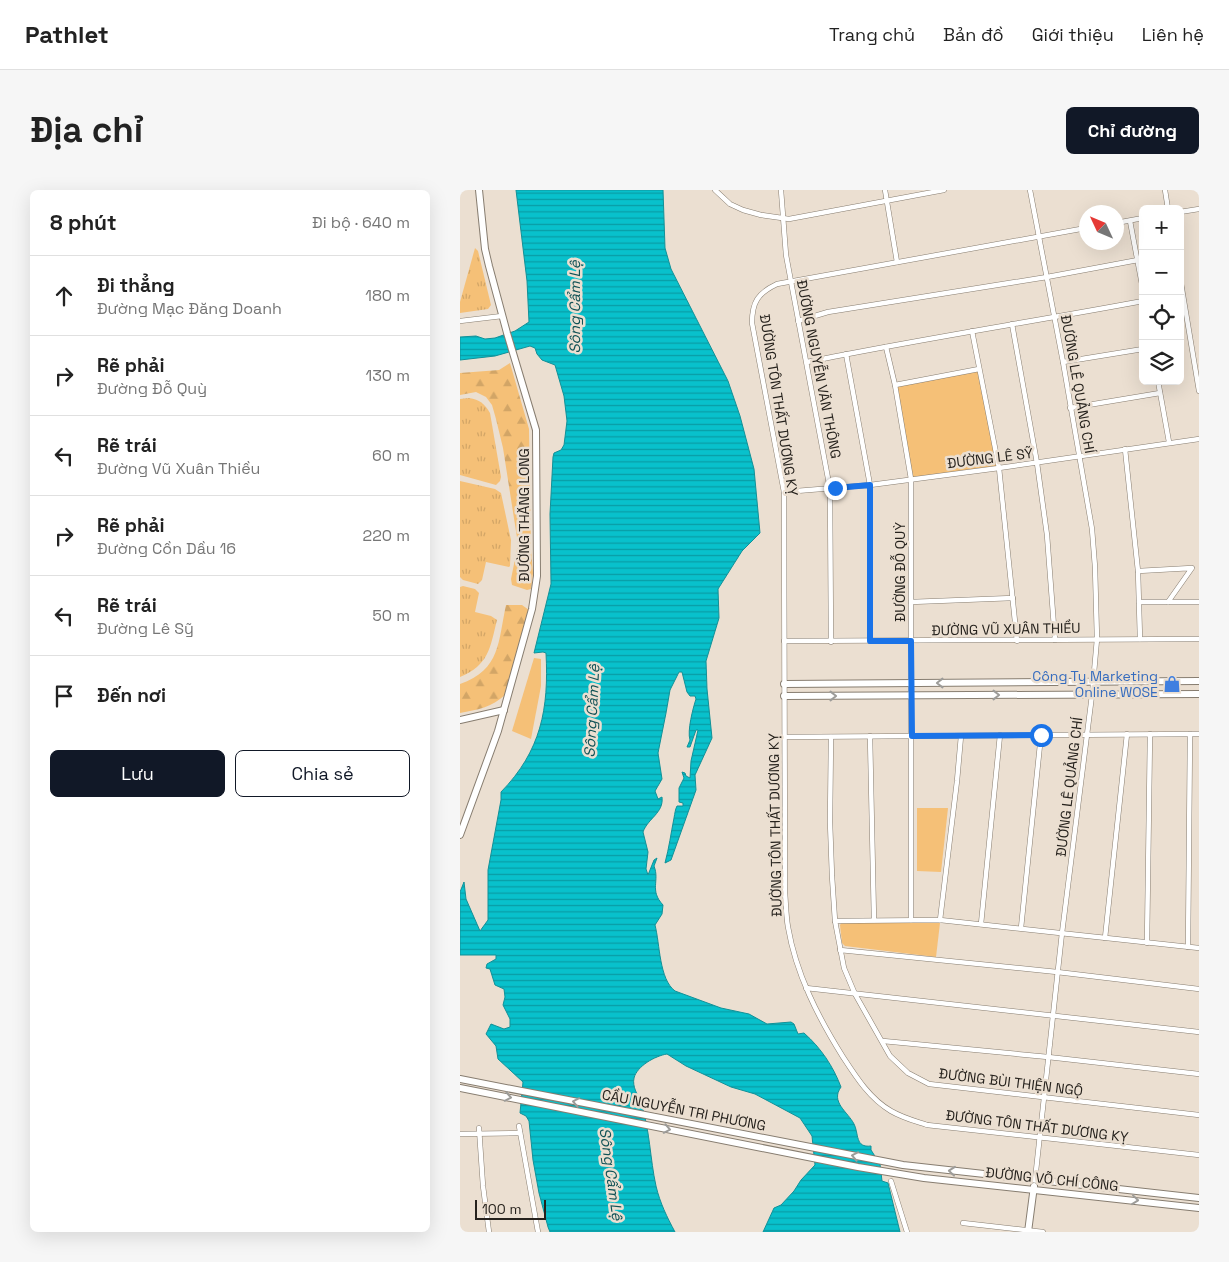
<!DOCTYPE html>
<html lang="vi">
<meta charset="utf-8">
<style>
:root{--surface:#fff;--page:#f6f6f6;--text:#222;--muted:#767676;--line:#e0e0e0;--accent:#111827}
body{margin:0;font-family:"Space Grotesk",sans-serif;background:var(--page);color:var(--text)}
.controls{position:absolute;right:15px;top:15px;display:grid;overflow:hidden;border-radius:8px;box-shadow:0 5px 20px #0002}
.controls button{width:45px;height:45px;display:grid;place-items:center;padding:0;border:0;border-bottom:1px solid var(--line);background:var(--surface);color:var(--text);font:25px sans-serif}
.compass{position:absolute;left:619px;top:15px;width:45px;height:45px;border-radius:50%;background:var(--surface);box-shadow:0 5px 20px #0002;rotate:314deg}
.scale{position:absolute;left:15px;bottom:12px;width:71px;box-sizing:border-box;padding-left:5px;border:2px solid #26221d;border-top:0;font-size:14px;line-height:18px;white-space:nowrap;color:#26221d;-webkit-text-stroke:4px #ebdfd1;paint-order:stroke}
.stop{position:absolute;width:15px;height:15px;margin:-11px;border:4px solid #1a73e8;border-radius:50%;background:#fff}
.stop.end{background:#1a73e8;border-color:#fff;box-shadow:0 1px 5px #0008}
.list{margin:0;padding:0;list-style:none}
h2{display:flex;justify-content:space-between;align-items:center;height:65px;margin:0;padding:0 20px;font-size:21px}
h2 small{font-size:16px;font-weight:400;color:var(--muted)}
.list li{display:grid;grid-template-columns:32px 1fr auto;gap:15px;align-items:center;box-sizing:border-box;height:80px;padding:0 20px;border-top:1px solid var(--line)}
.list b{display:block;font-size:19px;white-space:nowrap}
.list p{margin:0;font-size:16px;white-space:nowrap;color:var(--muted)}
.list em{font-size:16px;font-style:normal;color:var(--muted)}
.actions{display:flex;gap:10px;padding:15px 20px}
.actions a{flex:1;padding:11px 0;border:1px solid var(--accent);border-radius:8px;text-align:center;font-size:18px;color:var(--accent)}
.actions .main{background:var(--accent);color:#fff}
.icon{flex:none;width:28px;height:28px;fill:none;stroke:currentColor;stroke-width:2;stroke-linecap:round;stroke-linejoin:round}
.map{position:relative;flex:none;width:739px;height:1042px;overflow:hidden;border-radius:8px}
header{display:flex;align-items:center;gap:30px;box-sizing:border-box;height:70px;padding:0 25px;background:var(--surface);border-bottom:1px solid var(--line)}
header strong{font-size:24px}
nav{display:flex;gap:28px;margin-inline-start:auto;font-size:18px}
.intro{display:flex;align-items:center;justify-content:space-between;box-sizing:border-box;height:120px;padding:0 30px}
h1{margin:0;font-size:35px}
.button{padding:12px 22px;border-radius:8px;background:var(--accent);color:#fff;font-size:18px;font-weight:700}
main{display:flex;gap:30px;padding:0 30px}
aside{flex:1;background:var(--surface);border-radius:8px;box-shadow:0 5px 20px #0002}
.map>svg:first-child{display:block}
.grass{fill:url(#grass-tufts)}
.forest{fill:url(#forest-firs)}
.park{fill:#f5c077}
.water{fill:url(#water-rules);stroke:#119198}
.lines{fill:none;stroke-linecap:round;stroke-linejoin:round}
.street-casing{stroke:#877d70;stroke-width:5.5}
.secondary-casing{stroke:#877d70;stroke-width:8}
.street{stroke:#fff;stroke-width:4.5}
.secondary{stroke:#fff;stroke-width:6}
.oneway{stroke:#9d9c99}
.route{stroke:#1a73e8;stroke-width:6}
.labels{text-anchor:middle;stroke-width:5;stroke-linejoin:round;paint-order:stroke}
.street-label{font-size:14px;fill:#26221d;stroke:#ebdfd1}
.shop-label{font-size:14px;fill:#366cbe;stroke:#ebdfd1;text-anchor:end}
.water-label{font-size:15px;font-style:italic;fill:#115256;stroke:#ebdfd1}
</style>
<header>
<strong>Pathlet</strong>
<nav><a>Trang chủ</a><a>Bản đồ</a><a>Giới thiệu</a><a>Liên hệ</a></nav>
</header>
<div class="intro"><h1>Địa chỉ</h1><a class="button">Chỉ đường</a></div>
<main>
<aside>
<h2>8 phút<small>Đi bộ · 640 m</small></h2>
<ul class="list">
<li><svg class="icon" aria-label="ahead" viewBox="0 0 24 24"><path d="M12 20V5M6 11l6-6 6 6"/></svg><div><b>Đi thẳng</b><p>Đường Mạc Đăng Doanh</p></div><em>180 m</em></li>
<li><svg class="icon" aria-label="right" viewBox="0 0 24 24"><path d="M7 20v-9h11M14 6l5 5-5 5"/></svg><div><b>Rẽ phải</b><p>Đường Đỗ Quỳ</p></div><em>130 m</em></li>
<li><svg class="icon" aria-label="left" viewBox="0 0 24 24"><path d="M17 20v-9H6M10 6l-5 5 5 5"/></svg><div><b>Rẽ trái</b><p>Đường Vũ Xuân Thiều</p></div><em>60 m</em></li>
<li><svg class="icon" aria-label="right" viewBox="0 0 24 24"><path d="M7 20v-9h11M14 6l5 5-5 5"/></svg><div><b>Rẽ phải</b><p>Đường Cồn Dầu 16</p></div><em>220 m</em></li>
<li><svg class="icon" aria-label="left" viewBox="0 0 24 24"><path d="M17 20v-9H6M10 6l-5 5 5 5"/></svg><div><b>Rẽ trái</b><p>Đường Lê Sỹ</p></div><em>50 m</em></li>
<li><svg class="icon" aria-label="arrive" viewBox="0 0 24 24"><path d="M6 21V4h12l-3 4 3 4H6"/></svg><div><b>Đến nơi</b></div></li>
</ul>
<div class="actions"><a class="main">Lưu</a><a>Chia sẻ</a></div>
</aside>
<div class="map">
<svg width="739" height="1042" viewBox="0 0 739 1042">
<defs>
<pattern id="grass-tufts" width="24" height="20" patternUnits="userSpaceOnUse" patternTransform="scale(1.25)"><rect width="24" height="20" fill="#f5c077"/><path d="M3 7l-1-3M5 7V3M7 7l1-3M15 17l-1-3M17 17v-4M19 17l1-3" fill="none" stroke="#d2a566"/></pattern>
<pattern id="forest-firs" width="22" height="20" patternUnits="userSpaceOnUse" patternTransform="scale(1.25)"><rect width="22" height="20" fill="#f5c077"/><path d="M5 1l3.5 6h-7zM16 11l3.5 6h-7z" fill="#d2a566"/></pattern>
<pattern id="water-rules" width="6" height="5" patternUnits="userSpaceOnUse" patternTransform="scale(1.25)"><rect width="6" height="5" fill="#08c1cc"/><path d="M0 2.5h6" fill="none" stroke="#099ca5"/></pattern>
</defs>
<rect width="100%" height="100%" fill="#ebdfd1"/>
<g class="grass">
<path d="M15,58L18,61L31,115L28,119L0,123V112Z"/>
<path d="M9,208C20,210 24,213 30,223L41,287L40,291L36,295L0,285V209Z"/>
<path d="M0,291L35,299L41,303L51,350L50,376L49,377L26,372L22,390L18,394L3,390L0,387Z"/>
<path d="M3,396L15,399L19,403L15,422L31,426L37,430C30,458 29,475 0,487V397Z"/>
</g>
<g class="forest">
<path d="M50,173L69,239L71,360L73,383L71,399L67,400L52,395L51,389L58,354L43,258L36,229L32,215L26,207L16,202L0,205V183L39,180Z"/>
<path d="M46,415H62L69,420L45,505C32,517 17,520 0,523V494C41,480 38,451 46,415Z"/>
</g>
<g class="park">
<path d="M519,179L539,278L451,289L435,195Z"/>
<path d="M74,468L81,469V496L71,549L52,541Z"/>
<path d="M457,618H488L481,682L457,681Z"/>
<path d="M382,732L480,733L476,767L385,756L382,753L380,735Z"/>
</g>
<path class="water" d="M56,0H203L205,58L211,79L268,191L280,226L294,279L300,343L282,361L258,399L259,428L246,471L247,499L252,548L235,585L236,600L211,670L205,673C209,658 211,643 214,628C215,623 215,620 217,616H223V613L219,612V598L224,588L222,582L225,583L226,586L230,588L231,571L238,540H236L230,557H227L230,550C227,541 233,518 236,509L235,506H230L227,502L222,482H219L210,500L206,523L198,563L202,589L195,601L198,609L202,607C204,623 188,628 183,642L188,662L186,679L188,685L194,670L197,668L194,676C200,691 189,700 203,715L202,724L195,735C200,754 199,789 215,801L261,818L289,824L307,834L331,832L334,834L338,844L344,843C361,858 373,876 381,897C370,912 388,922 394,934C399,944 395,958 411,956V960L420,974L422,991L428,993L440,1042H303L314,1018L321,1015L334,1001L341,990L355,975L352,946L340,928L295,904L271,897L226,876L207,864C195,866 177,876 174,888C172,897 178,905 181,913C190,940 190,969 196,996C200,1013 207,1027 215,1042H90L88,1037L79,1003L73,970L69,931L66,926L60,923L63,892L38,869L36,856L26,844L31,834L44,839L50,837V829L43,815L45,807L44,799L35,795L30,779L26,778L27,774L36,769V765H0V702L4,692L6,709L20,741L28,730V680L41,610V602C81,561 89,519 86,463L83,462L74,463L91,394L90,324L93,267L94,263L101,260L104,255L107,231L104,206L95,175L82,170L77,164L75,158L70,156L35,166L0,170V147L16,146L25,149L35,148L55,141L69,132L67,91Z"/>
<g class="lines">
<g class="street-casing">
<g id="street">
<path d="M255,0L270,14L283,20L301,25L329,29L484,0"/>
<path d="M321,0L326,65L370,299L371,452"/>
<path d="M425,0L437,72"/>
<path d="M570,0L603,172L632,339L635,377L637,449L632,505L602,743L575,990"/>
<path d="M705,0L708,19"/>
<path d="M720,22L739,19"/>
<path d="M670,31L683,100"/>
<path d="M656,33L683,28"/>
<path d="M626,38L317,94C298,103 292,112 292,133L324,302L325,703C326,714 326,726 328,737C336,784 358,827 383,867C396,887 410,909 431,921C443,928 455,931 467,935L739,965"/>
<path d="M720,87L739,201"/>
<path d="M0,131L42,126"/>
<path d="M338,131L368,122L587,87L678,70"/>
<path d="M552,134L577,273L587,345L595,450"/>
<path d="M512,141L539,278L557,451"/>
<path d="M426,157L435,195L451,289V730"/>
<path d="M386,164L410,295V451"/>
<path d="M347,172C459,149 571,132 683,111"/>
<path d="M603,172L683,159"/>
<path d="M698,191L709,252"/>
<path d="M435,195L519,179"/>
<path d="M610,218L700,203"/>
<path d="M665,259L678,381L680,449"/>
<path d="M324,302L410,295L539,278L739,249"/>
<path d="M678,381L732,378L708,412"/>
<path d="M451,412L553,408"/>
<path d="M679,412H739"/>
<path d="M324,451L739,449"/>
<path d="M410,546L414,730"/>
<path d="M324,547L739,544"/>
<path d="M371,547L370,632L372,686L375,731L384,778L395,804L430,866L448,883L469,894L739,925"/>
<path d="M480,730L497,591L501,546"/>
<path d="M375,731L480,730L739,758"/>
<path d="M521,734L540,545"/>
<path d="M561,738L581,545"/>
<path d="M645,748L667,544"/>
<path d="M687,753L690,544"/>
<path d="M728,757L730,544"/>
<path d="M380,760L597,782L739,799"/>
<path d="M346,798L739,842"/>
<path d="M423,851L588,867L739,884"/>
<path d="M59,936L78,1042"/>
<path d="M19,938L23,996L29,1042"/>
<path d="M0,944L60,943"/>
<path d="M431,991L447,1042"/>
<path d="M503,1033L583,1042"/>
</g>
</g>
<g class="secondary-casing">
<g id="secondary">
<path d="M324,494L739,491"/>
<path d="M324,506L739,504"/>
<path d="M0,530L44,520"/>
<path d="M0,645L38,541L72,419L77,386L76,240L47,143L29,76L25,59L19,0"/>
<path d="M0,889L443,975L739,1008"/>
<path d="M0,898L398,977L464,988L739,1018"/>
<path d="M568,1042L574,996"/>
</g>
</g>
<use href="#street" class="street"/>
<use href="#secondary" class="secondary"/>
</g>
<defs><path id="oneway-chevron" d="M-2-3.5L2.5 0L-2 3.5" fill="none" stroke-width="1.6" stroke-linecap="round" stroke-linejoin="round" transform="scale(1.25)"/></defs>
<g class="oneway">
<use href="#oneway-chevron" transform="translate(480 493) rotate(180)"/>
<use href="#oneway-chevron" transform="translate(536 505)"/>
<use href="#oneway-chevron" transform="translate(373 506)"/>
<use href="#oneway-chevron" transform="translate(48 907) rotate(11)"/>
<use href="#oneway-chevron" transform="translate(116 912) rotate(-169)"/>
<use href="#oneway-chevron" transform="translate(207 939) rotate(11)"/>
<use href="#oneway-chevron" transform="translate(395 966) rotate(-169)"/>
<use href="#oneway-chevron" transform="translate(492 981) rotate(-174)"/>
<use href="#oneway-chevron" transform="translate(675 1010) rotate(6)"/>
</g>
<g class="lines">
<path class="route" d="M375,298L410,295V451H451L452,546L581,545"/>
</g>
<defs>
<g id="shop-bare" transform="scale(1.35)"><path d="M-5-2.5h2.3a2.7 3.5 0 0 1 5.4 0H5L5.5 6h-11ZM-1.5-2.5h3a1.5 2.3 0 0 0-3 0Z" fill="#3f7fe0" stroke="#ebdfd1" stroke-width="2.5" paint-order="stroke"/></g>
</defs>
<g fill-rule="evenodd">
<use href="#shop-bare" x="712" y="494"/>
</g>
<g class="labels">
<g class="street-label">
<text transform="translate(359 179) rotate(79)" y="5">ĐƯỜNG NGUYỄN VĂN THÔNG</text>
<text transform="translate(618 194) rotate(80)" y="5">ĐƯỜNG LÊ QUẢNG CHÍ</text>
<text transform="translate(319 215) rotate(81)" y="5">ĐƯỜNG TÔN THẤT DƯƠNG KỴ</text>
<text transform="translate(530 268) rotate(-7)" y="5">ĐƯỜNG LÊ SỸ</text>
<text transform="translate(64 325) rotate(-90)" y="5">ĐƯỜNG THĂNG LONG</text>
<text transform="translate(440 382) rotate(-90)" y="5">ĐƯỜNG ĐỖ QUỲ</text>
<text transform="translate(546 439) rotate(-1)" y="5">ĐƯỜNG VŨ XUÂN THIỀU</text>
<text transform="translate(609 597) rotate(-83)" y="5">ĐƯỜNG LÊ QUẢNG CHÍ</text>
<text transform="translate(315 635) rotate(-91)" y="5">ĐƯỜNG TÔN THẤT DƯƠNG KỴ</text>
<text transform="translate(551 892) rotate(7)" y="5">ĐƯỜNG BÙI THIỆN NGỘ</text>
<text transform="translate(224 920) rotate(11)" y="5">CẦU NGUYỄN TRI PHƯƠNG</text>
<text transform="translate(577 936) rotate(7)" y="5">ĐƯỜNG TÔN THẤT DƯƠNG KỴ</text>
<text transform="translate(592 989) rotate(6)" y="5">ĐƯỜNG VÕ CHÍ CÔNG</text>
</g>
<g class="shop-label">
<text x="698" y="491">Công Ty Marketing<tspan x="698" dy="16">Online WOSE</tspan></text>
</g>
<g class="water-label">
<text transform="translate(115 117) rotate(-90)" y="5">Sông Cẩm Lệ</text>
<text transform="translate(132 521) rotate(-87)" y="5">Sông Cẩm Lệ</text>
<text transform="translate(151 984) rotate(82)" y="5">Sông Cẩm Lệ</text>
</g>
</g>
</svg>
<div class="controls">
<button>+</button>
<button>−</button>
<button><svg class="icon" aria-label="locate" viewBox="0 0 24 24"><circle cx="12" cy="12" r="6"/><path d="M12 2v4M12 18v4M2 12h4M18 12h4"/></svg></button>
<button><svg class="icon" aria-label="layers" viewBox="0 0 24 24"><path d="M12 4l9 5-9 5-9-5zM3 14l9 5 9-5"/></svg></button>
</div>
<svg class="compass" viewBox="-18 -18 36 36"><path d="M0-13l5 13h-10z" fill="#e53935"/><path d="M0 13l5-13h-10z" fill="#767676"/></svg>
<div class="scale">100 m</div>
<div class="stop" style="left:581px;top:545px"></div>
<div class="stop end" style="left:375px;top:298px"></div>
</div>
</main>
